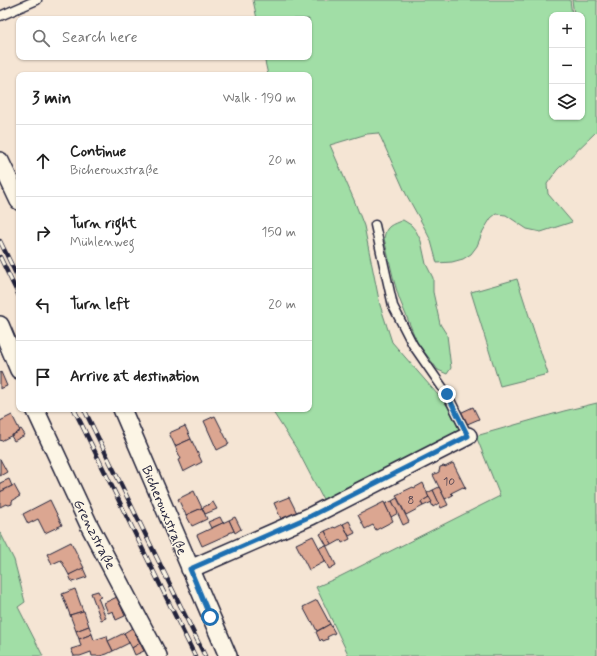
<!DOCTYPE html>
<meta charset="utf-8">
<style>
:root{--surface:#fff;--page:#f2f2f2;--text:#222;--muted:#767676;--line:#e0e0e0}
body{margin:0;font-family:Mynerve,sans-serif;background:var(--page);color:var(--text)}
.controls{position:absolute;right:12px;top:12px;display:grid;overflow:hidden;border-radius:8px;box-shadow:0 1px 3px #0004}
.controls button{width:36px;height:36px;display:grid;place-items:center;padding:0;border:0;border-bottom:1px solid var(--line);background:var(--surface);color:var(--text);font:20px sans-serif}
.stop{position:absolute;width:12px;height:12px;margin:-9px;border:3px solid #1f6fb2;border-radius:50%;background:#fff}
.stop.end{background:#1f6fb2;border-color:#fff;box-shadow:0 1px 4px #0008}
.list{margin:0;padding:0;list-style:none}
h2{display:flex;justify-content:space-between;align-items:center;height:52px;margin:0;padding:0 16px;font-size:17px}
h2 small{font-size:13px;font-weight:400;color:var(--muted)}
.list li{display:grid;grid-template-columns:26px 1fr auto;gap:12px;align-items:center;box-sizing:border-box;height:72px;padding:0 16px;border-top:1px solid var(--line)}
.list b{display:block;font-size:15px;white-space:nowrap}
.list p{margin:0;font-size:13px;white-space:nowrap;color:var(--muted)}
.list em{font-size:13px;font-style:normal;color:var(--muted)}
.icon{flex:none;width:22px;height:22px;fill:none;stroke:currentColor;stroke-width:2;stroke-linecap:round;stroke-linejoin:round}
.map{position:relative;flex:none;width:597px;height:656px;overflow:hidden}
.search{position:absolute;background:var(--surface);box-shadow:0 1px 3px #0004;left:16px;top:16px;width:296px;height:44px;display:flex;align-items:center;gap:10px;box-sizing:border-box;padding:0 14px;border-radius:8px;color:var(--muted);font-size:15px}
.panel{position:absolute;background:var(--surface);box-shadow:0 1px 3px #0004;left:16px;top:72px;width:296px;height:340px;border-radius:8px}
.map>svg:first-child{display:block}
.green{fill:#a1dea6;stroke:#628070}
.building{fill:#dba691;stroke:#22223b}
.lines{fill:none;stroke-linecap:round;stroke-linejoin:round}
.lane-casing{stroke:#22223b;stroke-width:11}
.street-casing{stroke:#22223b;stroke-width:20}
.lane{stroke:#fcf5e5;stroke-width:8}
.street{stroke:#fcf5e5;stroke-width:17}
.rail-casing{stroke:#22223b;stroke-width:4.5}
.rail{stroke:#fcf5e5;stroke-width:3;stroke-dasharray:9;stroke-linecap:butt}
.route{stroke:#1f6fb2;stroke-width:5}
.labels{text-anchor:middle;stroke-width:3;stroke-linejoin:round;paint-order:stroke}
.number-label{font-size:12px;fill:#504350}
.street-label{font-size:14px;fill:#22223b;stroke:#fcf5e5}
</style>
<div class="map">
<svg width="597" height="656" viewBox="0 0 597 656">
<rect width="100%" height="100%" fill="#f5e5d4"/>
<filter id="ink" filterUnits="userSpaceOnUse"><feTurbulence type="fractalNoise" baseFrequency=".025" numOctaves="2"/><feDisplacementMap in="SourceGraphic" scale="8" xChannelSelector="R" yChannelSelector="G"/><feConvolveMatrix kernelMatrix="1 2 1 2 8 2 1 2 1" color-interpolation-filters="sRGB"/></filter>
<g filter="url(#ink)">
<g class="green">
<path d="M253,0H570L572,15H552V117H582V15H574L572,0H597V131L557,170L547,184L548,194L572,222L541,232L527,229L506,215L496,214L491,218L483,231L477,246L471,254L463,259L452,262L437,263L431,241L422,223L406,194L381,138L378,133L367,134L330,145L354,200L364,226L380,305L392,342L451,410L462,433L325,503L298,451L271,409H309V75H268L264,57H309V19H257Z"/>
<path d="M403,220L411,225L416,231L421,241L426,264L433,278V292L440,324L447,335L451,368L447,374L438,370L417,342L399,298L394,281L384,238C386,225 392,225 403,220Z"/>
<path d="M517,279L548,374L500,386L471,292Z"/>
<path d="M597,403V656H349L316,587L339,577L500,496L476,436L564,411Z"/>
<path d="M0,532L14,560L25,602L18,607L43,656H0Z"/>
</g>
<g class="building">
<path d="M1,372L7,386L0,389V373Z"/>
<path d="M473,407L479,419L465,425L460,413Z"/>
<path d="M12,415L20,431L1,441L0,440V421Z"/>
<path d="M215,416L229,444L217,450L204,421Z"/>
<path d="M185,426L191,439L175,446L169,433Z"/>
<path d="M21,429L25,435L14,441L11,436L20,431L19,430Z"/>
<path d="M191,439L202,462L183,472L178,460L181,459L175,446Z"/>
<path d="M0,459L7,472L0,476Z"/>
<path d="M453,463L466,489H465L463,487L451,493L453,495L445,499L433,475L439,472L440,467L444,466L445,467Z"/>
<path d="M9,479L12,486L0,492V483Z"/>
<path d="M423,483L429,497L421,502L423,506L406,515L396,495L413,487L414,488Z"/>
<path d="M14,485L20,496L12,501V504L9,505L6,504L0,507V492Z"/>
<path d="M439,487L448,505L441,508L433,490Z"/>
<path d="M433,490L439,503L433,507L427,493Z"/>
<path d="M194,491L202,508L186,515L178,499Z"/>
<path d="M289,497L297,513L281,519L274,503Z"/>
<path d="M429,497L432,502L423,506L421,502Z"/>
<path d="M397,498L409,522L403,525L392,501Z"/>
<path d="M50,500L62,525L45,533L38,519L28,524L23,514Z"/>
<path d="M392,501L398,513L391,517L385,504Z"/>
<path d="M213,502L217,509L205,514L202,508Z"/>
<path d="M384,502L393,521L376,530L373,525L365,529L358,515Z"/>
<path d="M202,508L207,519L192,526L186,515Z"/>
<path d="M220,517L223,523L211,528L208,522Z"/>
<path d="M235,517L241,529L235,533L229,520Z"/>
<path d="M229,520L234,531L229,533V534L202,546L197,535Z"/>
<path d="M349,521L355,533L349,536L343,524Z"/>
<path d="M343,524L350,539L342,543L341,540L332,545L325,531L334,527L335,528Z"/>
<path d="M325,531L331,544L327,546L320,534Z"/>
<path d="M313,536L326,561L309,570L296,544Z"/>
<path d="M71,542L84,568L69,575L61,560L52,564L47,554Z"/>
<path d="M326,545L336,565L329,569L319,548Z"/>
<path d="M83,568L87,577L72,582L69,575Z"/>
<path d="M75,589L83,611L70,615L62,594Z"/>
<path d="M98,591L101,597L98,598L106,618L101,620L91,593Z"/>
<path d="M117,597L125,616L116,620L113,611L108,613L104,603Z"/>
<path d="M317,600L330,624L317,631L312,621L311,622L303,607Z"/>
<path d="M83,611H84L89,626L76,631L70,615Z"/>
<path d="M330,624L335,633L327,637L328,639L323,641L322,639L320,641L316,632Z"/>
<path d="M89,626L92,634L79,639L76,631Z"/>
<path d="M132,628L140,643L132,648L124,633Z"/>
<path d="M124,633L129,643L113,651L108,641Z"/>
<path d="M92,634L94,640L107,636L108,641L113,651L107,654L100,656H92L91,652L80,656H74L71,649L81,646L79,639Z"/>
<path d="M140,643L144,651L135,655L132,648Z"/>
</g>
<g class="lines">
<g class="lane-casing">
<g id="lane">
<path d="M0,16L37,0"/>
<path d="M375,225L393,306L413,345L447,394L468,436"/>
</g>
</g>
<g class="street-casing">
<g id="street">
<path d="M0,161L19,201"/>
<path d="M0,325L19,370"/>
<path d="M35,409L89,525L158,656"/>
<path d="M122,409L228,656"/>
<path d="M190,569L311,516L468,436"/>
</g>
</g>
<use href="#lane" class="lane"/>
<use href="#street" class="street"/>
<g class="rail-casing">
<g id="rail">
<path d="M0,241L19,280"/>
<path d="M0,257L19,296"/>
<path d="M74,409L195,656"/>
<path d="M84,409L205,656"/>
</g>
</g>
<use href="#rail" class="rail"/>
</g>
</g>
<g class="lines" filter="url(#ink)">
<path class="route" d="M210,617L190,569L311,516L468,436L447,394"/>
</g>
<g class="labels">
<g class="number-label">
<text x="449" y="485">10</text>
<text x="411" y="504">8</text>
</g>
<g class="street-label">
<text transform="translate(165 510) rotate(67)" y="5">Bicherouxstraße</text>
<text transform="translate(95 534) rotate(63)" y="5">Grenzstraße</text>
</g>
</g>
</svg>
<div class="controls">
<button>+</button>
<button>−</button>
<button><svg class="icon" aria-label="layers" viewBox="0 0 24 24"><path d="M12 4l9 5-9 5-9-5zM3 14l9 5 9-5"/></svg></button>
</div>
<div class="stop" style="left:210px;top:617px"></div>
<div class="stop end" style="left:447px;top:394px"></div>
<div class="search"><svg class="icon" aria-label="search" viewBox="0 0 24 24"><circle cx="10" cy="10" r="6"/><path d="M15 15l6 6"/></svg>Search here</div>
<section class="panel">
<h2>3 min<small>Walk · 190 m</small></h2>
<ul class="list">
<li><svg class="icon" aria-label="ahead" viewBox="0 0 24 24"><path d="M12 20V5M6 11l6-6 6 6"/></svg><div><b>Continue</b><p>Bicherouxstraße</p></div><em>20 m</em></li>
<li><svg class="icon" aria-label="right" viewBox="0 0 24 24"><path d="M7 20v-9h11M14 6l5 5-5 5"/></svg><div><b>Turn right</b><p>Mühlenweg</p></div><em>150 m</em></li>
<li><svg class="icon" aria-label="left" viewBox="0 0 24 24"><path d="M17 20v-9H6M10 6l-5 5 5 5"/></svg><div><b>Turn left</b></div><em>20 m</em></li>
<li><svg class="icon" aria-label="arrive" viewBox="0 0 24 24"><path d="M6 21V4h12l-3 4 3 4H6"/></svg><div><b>Arrive at destination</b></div></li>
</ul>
</section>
</div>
